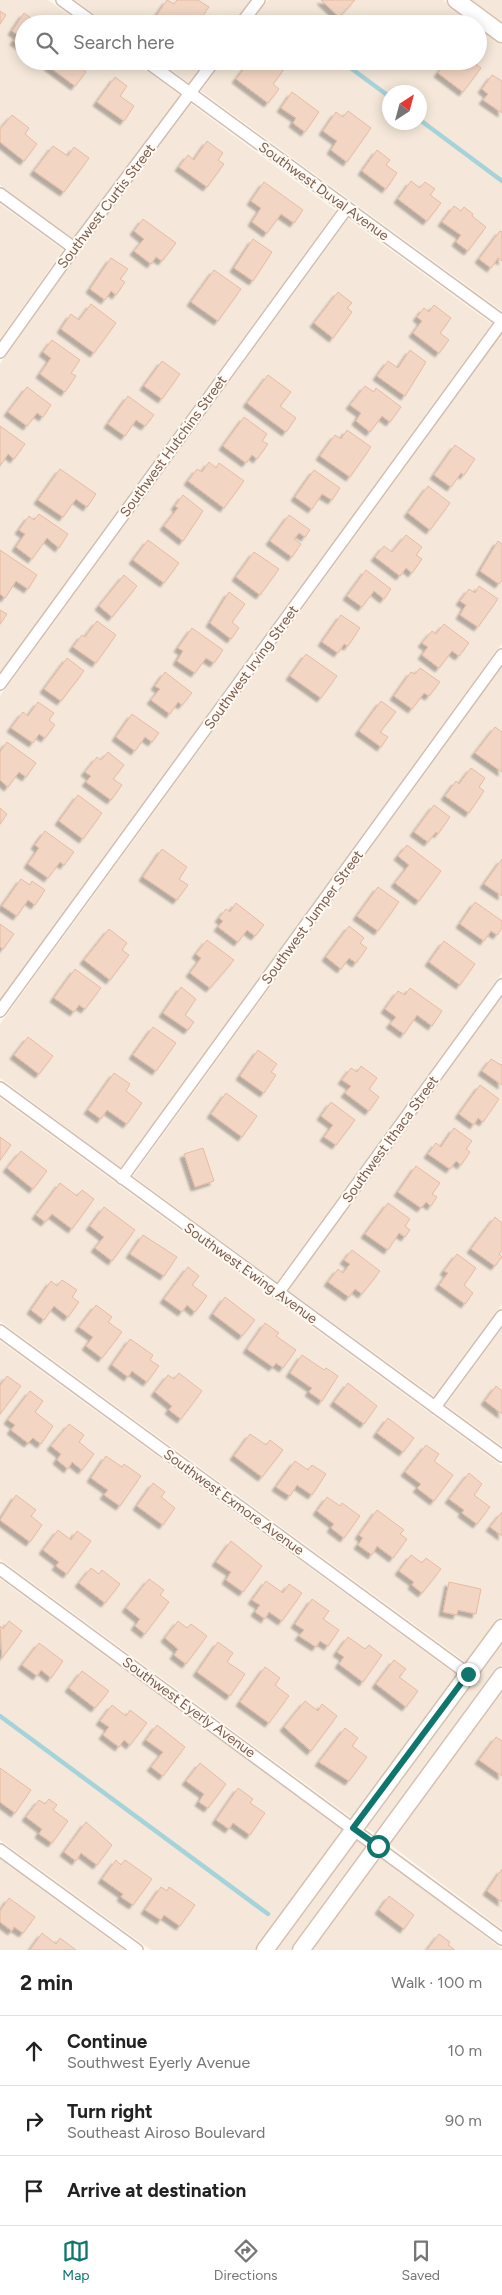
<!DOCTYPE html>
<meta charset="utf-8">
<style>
:root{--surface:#fff;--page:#f2f2f2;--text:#222;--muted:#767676;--line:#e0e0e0;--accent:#0f766e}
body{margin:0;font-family:Figtree,sans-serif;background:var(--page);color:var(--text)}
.compass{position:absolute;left:382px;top:85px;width:45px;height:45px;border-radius:50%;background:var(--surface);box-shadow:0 2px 12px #0003;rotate:36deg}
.stop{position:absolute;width:15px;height:15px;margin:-11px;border:4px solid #0f766e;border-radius:50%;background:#fff}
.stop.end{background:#0f766e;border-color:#fff;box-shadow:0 1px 5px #0008}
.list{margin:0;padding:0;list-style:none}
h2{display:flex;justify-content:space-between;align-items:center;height:65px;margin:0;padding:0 20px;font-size:21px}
h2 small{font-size:16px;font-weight:400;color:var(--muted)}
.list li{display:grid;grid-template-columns:32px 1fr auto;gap:15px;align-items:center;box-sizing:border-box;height:70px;padding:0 20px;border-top:1px solid var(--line)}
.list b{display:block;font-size:19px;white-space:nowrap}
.list p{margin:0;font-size:16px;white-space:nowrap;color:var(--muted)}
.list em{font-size:16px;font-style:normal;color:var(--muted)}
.icon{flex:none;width:28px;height:28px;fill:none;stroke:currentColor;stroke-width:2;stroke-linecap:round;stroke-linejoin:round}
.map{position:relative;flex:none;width:502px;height:1950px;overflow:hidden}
.search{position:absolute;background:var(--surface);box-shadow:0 2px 12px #0003;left:15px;right:15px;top:15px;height:55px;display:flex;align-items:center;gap:12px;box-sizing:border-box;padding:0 18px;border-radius:28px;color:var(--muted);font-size:19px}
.sheet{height:275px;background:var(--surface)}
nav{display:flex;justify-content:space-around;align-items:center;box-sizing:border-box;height:70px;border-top:1px solid var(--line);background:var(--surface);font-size:14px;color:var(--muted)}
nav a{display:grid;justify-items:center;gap:2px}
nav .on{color:var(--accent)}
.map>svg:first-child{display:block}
.residential{fill:#f5e8da;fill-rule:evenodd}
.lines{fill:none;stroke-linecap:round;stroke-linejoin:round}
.stream{stroke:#a5d3da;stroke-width:4.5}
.building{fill:#f3d5c3;stroke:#e6bba3;filter:url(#shadow)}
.street-casing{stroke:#d1beb0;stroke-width:14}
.secondary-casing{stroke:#d6c0b0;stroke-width:19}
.street{stroke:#fff;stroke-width:11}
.secondary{stroke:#fff;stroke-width:16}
.route{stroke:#0f766e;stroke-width:6}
.labels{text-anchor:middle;stroke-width:4;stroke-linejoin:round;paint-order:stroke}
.street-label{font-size:14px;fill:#7a5c4d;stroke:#fffaf3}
</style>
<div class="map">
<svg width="502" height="1950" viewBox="0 0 502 1950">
<defs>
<filter id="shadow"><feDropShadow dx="-4" dy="4" stdDeviation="1" flood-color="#0004"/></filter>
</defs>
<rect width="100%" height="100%" fill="#fdf6ec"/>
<g class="residential">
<path d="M0,0H48L81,24H24V61H133L180,95L73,238L0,185Z"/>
<path d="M75,0H250L233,24H108Z"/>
<path d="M268,0H443L474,24H250Z"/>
<path d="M469,0H502V24Z"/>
<path d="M478,27L502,45V311L201,91L223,61H478ZM390,92H420V122H390Z"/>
<path d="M160,61H205L189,83Z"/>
<path d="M191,104L336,211L0,672V364L79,252Z"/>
<path d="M0,204L63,250L0,340Z"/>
<path d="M348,219L492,324L0,999V696Z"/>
<path d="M502,334V643L121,1168L0,1078V1024Z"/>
<path d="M502,667V973L277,1282L133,1176Z"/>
<path d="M502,997V1304L434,1396L288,1290Z"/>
<path d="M0,1098L502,1466V1616L467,1663L0,1321Z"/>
<path d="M502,1328V1446L446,1405Z"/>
<path d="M0,1341L458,1676L352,1818L0,1559Z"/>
<path d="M0,1579L343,1830L256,1950H151L0,1840Z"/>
<path d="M502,1640V1664L377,1835L364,1826Z"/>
<path d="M502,1688V1929L388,1843Z"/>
<path d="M354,1839L367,1848L293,1950H274Z"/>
<path d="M379,1856L502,1949V1950H310Z"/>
<path d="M0,1859L124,1950H0Z"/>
</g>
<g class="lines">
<g class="stream">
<path d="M285,19L291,24"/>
<path d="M341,61L390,97"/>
<path d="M420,120L502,181"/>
<path d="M0,1716L268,1914"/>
</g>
</g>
<g class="building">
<path d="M167,0L174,4L177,0H198L209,7L197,24H153L152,22Z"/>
<path d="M321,0H355L339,17Z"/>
<path d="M0,11L6,15L0,24Z"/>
<path d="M24,13L39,24H24V48L14,41L18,35L12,31Z"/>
<path d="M415,18L423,24H411Z"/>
<path d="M52,61H72L86,72L75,86L48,66Z"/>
<path d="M260,61H279L285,68L273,84L279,89L268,103L236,79L247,65L254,70Z"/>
<path d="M447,61H472L481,68L463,92L438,73Z"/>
<path d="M492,75L502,81V113L483,100L488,94L482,89Z"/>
<path d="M115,77L127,86L120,96L134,106L124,121L97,102Z"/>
<path d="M292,92L319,112L305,132L293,123L296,118L281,108Z"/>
<path d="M348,111L371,128L347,162L331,150L337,141L323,131L336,112L343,117Z"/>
<path d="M12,115L29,128L25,134L37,144L24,161L0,142V129Z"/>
<path d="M207,141L223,153L218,160L224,164L207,187L179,167L188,155L194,160Z"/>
<path d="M53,146L68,156L74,147L89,158L64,192L34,171Z"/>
<path d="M377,150L390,160L386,165L397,173L386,189L362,171Z"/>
<path d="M411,181L420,188L425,182L435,189L430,195L441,203L427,221L398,199Z"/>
<path d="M264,182L303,210L294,223L281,214L267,233L252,222L261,208L251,201Z"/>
<path d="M454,206L461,211L464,207L473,214L472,216L486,227L468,251L456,242L461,235L442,222Z"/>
<path d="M143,219L176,243L162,261L156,257L151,264L134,251L144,239L134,231Z"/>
<path d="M500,231L502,232V261L498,258L491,268L479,259Z"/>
<path d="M253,239L272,252L253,281L234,268Z"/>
<path d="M111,258L128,269L120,279L125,282L116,295L111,291L105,300L90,289Z"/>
<path d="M214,270L241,289L218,321L191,302Z"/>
<path d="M338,292L352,303L347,308L352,312L333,338L314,323Z"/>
<path d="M91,304L116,323L94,353L61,329L71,314L79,320Z"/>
<path d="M434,305L451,318L440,333L449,340L439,353L413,333L422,321L417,317L424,308L429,312Z"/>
<path d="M52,340L80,360L71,373L76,376L65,392L40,374L51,358L43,352Z"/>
<path d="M410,350L426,362L405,396L377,376L388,361L398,368Z"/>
<path d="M162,361L180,374L162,399L144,386Z"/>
<path d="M268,375L291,392L280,406L296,418L286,432L247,403Z"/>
<path d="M365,386L374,392L376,388L401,407L390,422L382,416L370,432L356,421L361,413L350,405Z"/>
<path d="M27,387L51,405L43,417L37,413L27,426L8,412Z"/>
<path d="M128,396L154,415L145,426L136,420L125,436L108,424Z"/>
<path d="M244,417L267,434L262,441L268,444L257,459L252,455L246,463L223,446Z"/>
<path d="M0,426L25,444L14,459L8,454L0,466Z"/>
<path d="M347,430L371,447L350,477L320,456L335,435L341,439Z"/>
<path d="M455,445L475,459L464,475L461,473L451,487L434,475Z"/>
<path d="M209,462L216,468L219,463L244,481L224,508L188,481L197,469L202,472Z"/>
<path d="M60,469L96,494L87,507L76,499L63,517L38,500Z"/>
<path d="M314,470L340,488L332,500L322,494L312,509L295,497Z"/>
<path d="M428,486L450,503L430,530L408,513Z"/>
<path d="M183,495L203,511L183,541L164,526L178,508L175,506Z"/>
<path d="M39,514L68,534L59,548L47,538L32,559L16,547L25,534L19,530L29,516L34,520Z"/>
<path d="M289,515L310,530L305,537L299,533L294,539L301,544L292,557L270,541Z"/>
<path d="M406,535L422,547L416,555L422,559L412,573L406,568L400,576L375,557L384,546L392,552Z"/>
<path d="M148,540L179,563L164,583L133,560Z"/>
<path d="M498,541L502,544V580L499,584L480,571Z"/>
<path d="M0,550L37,575L28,589L16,581L5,598L0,594Z"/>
<path d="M254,552L279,569L260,595L236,577Z"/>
<path d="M366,570L391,589L384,599L374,591L362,607L347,596Z"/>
<path d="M124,575L137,586L112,617L99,606Z"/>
<path d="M479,586L498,599L478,627L460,615L466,605L460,601L469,589L475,593Z"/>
<path d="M229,592L245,604L232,622L239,628L231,639L210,623Z"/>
<path d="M0,610L7,614L0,624Z"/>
<path d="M341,615L360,628L348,646L344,644L338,653L322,642Z"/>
<path d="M97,621L116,635L96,663L73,647L82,635L85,637Z"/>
<path d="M444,624L469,643L459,656L452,651L439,668L422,655L428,647L422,643L432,631L436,634Z"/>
<path d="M192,628L223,650L214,663L206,658L195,673L177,661L183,651L178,648Z"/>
<path d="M306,654L337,676L321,698L290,676Z"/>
<path d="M67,658L84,671L61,701L44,689Z"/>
<path d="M420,668L440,682L429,696L424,693L412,709L394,696L411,672L415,674Z"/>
<path d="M165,672L192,693L182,705L178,702L170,714L151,700L160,689L155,686Z"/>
<path d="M381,701L396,712L380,732L388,737L381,747L359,731Z"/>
<path d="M38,702L54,713L49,720L55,725L45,738L39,734L33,743L11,728L23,712L28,716Z"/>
<path d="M132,714L159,733L152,742L145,737L135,751L116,737Z"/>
<path d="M495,727L502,732V772L475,753Z"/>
<path d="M7,742L36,763L26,777L19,772L8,787L0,780V752Z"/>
<path d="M108,752L124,765L113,779L122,785L111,800L86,782L91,776L85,772L97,757L101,760Z"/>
<path d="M471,768L485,778L479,787L484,791L469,813L445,796L456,781L459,784Z"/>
<path d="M78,795L102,813L83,839L59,821Z"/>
<path d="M434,805L450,817L438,834L436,832L428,842L414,832Z"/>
<path d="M0,808L7,814L0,824Z"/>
<path d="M45,831L74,852L64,865L60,862L48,878L28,864L39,848L35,845Z"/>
<path d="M407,845L441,871L419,901L395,883L409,865L398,856Z"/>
<path d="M162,849L187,867L179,879L188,885L177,900L143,877Z"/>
<path d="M502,859V896L484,884Z"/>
<path d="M21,879L30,885L32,881L45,890L35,905L28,900L17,916L2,906Z"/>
<path d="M378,887L399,902L378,931L357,916Z"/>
<path d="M475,902L502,921V928L497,935L491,931L484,941L460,924Z"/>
<path d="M236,903L264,925L255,936L247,930L238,942L218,927L223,921L219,918L226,909L230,912Z"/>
<path d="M0,924L14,934L3,949L0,947Z"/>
<path d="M349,926L364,938L360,943L367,948L356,963L349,958L341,969L326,957Z"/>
<path d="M109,929L127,943L122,950L129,955L110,980L84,960Z"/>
<path d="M207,940L234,960L210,988L190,973L201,958L196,954Z"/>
<path d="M444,941L475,964L460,985L429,962Z"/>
<path d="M75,969L101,988L85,1009L79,1005L74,1012L54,998Z"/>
<path d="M181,987L196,999L185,1015L194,1022L188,1030L163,1013Z"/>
<path d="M410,988L442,1011L432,1026L417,1015L404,1034L390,1024L396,1017L385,1009L398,991L405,995Z"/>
<path d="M153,1027L176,1043L156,1071L133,1055Z"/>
<path d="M28,1037L53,1056L39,1074L14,1055Z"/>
<path d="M258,1050L277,1064L271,1072L276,1075L264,1093L240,1076Z"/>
<path d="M491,1059L501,1065L502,1064V1085L482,1071Z"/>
<path d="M361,1066L377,1078L369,1089L379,1097L369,1111L345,1093L351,1086L342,1080L351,1068L357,1072Z"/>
<path d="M114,1073L130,1084L126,1091L142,1103L127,1124L107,1110L101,1119L88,1110Z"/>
<path d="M480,1085L499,1099L483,1122L478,1118L474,1125L459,1114Z"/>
<path d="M226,1093L257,1116L242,1137L211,1114Z"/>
<path d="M331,1102L355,1120L336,1145L324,1137L333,1125L321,1116Z"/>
<path d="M454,1128L472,1141L466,1149L470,1152L461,1165L456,1161L450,1169L428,1154L436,1143L441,1147Z"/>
<path d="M0,1137L11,1145L0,1160Z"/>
<path d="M203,1148L214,1181L195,1187L184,1154Z"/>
<path d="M21,1151L47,1171L33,1189L7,1168Z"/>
<path d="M416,1166L440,1183L432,1194L437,1197L431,1206L426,1202L421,1208L398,1192Z"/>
<path d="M60,1183L77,1196L82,1190L94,1199L72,1229L52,1214L45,1222L36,1215Z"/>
<path d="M388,1203L410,1219L405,1226L410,1230L405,1237L399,1233L388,1250L365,1234Z"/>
<path d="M104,1207L135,1230L112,1261L95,1248L104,1237L90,1226Z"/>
<path d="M495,1217L502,1223V1250L499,1254L502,1257L495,1266L471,1249Z"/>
<path d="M143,1235L177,1257L164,1276L130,1254Z"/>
<path d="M352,1250L380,1271L362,1294L355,1289L349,1297L328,1282L338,1269L343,1273L350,1264L344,1260Z"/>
<path d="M457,1254L476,1268L464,1285L473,1293L465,1304L439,1285L448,1273L444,1271Z"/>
<path d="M188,1267L199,1276L192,1285L207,1296L195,1312L187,1305L182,1312L164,1299Z"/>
<path d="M62,1280L77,1290L72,1297L79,1302L68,1317L54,1306L44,1320L31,1310L51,1281L57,1286Z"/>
<path d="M225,1297L255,1320L242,1336L213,1314Z"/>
<path d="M96,1305L112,1317L108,1322L122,1332L102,1358L86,1346L93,1337L79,1327Z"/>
<path d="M265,1323L279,1333L276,1336L296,1350L283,1368L276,1363L273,1367L247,1349Z"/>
<path d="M130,1339L153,1355L150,1360L159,1366L147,1382L132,1371L128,1377L112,1365Z"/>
<path d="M302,1355L324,1370L326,1368L338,1376L322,1401L309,1392L312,1388L290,1373Z"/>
<path d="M179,1373L202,1391L181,1419L169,1410L172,1406L155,1392L168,1375L174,1379Z"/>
<path d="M7,1376L21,1386L0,1414V1386Z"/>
<path d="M348,1383L377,1406L364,1424L334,1402Z"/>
<path d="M496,1386L502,1391V1414L485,1401Z"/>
<path d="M30,1391L43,1401L35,1412L53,1426L41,1444L33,1438L28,1443L11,1430L15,1425L8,1420Z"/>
<path d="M388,1418L414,1438L403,1452L377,1433Z"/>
<path d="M69,1424L84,1435L79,1442L94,1454L82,1470L72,1462L68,1469L57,1460L61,1454L51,1446Z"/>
<path d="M250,1434L266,1445L270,1440L283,1450L262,1477L234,1456Z"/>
<path d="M426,1445L439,1454L434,1461L453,1475L434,1501L417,1488L421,1484L405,1472Z"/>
<path d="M106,1456L122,1467L124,1464L141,1476L120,1506L104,1495L108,1490L91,1478Z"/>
<path d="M295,1461L308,1470L312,1465L326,1474L312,1495L297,1485L290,1496L276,1487Z"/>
<path d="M469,1473L482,1484L474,1495L490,1507L477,1524L462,1513L464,1510L449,1499Z"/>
<path d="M153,1483L165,1492L161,1497L175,1508L163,1525L137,1506Z"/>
<path d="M16,1495L36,1510L31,1516L42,1525L30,1542L0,1520Z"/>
<path d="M327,1497L340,1506L342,1503L360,1516L344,1538L331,1528L334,1524L317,1511Z"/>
<path d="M377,1510L404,1530L400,1534L407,1539L393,1558L377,1546L372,1555L358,1545L363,1538L359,1535Z"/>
<path d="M502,1512V1536L490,1527Z"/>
<path d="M58,1530L71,1540L77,1531L91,1541L67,1574L56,1566L59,1562L43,1550Z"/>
<path d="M231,1541L262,1566L243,1592L226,1580L231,1572L216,1562Z"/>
<path d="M411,1555L422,1563L426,1558L441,1569L422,1593L412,1585L414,1582L399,1571Z"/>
<path d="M91,1568L99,1574L102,1570L120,1584L105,1603L79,1583Z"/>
<path d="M149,1579L164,1590L160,1595L169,1602L145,1634L135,1626L140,1619L126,1608Z"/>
<path d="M266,1581L283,1593L289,1584L302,1593L282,1621L269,1612L265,1619L255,1612L260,1605L252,1600Z"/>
<path d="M449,1582L481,1589L476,1614L458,1610L457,1615L443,1612Z"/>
<path d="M312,1599L329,1611L323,1619L339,1630L328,1646L320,1641L316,1647L299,1636L304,1630L295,1624Z"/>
<path d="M9,1621L22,1631L2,1658L0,1626L3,1629Z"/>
<path d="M178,1621L187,1628L191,1624L207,1636L186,1664L174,1655L178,1649L165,1638Z"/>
<path d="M348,1637L365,1649L369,1645L382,1655L363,1682L339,1664L344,1657L337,1652Z"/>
<path d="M218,1642L233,1653L227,1662L245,1674L230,1696L197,1672Z"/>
<path d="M39,1643L63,1661L51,1678L41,1670L37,1676L22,1665Z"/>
<path d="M394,1660L406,1669L399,1677L418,1691L406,1707L376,1684Z"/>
<path d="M265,1667L280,1678L275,1685L289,1696L269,1723L240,1702Z"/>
<path d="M82,1671L109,1691L95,1708L69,1688Z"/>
<path d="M305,1701L318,1711L322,1704L337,1716L311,1751L284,1727Z"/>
<path d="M112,1705L126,1716L130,1710L147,1723L130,1745L124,1740L119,1747L103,1735L109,1727L100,1721Z"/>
<path d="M157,1725L185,1747L163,1776L151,1767L163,1752L146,1740Z"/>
<path d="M345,1728L358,1738L352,1746L367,1757L349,1781L319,1762Z"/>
<path d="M496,1737L502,1741V1776L479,1760Z"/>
<path d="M200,1763L226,1784L208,1808L199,1802L204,1794L186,1781Z"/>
<path d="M0,1768L31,1790L15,1813L0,1802Z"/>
<path d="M238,1788L253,1799L250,1803L265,1813L250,1835L233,1823L229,1829L216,1820Z"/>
<path d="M49,1799L57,1805L53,1810L68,1821L52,1843L39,1834L42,1829L26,1817L39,1800L45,1804Z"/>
<path d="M86,1822L112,1845L97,1865L81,1853L76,1861L64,1852Z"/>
<path d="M116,1860L121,1865L125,1860L152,1879L133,1905L121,1897L123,1894L102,1879Z"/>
<path d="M502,1869V1902L487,1891Z"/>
<path d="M161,1887L167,1891L169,1887L195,1905L180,1926L164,1915L161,1920L145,1910Z"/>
<path d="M389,1896L414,1915L404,1929L379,1910Z"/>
<path d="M9,1898L35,1917L23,1933L14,1927L12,1931L0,1922V1911Z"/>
<path d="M42,1933L56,1944L60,1938L76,1950H30Z"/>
<path d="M439,1934L450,1942L448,1945L455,1950H427Z"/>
</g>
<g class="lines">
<g class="street-casing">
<g id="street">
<path d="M62,0L95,24"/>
<path d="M241,24L259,0"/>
<path d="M146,61L502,321"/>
<path d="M0,194L74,248"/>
<path d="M0,352L74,248L214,61"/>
<path d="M0,684L347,208"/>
<path d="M0,1011L502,322"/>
<path d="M0,1088L502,1456"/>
<path d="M122,1178L502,655"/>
<path d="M278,1293L502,985"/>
<path d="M0,1331L468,1674"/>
<path d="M435,1407L502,1316"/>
<path d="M0,1569L502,1939"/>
<path d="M0,1850L137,1950"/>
</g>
</g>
<g class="secondary-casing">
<g id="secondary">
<path d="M456,0L502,34"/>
<path d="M265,1950L502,1628"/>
<path d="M301,1950L502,1676"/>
</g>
</g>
<use href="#street" class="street"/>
<use href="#secondary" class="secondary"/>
</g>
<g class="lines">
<path class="route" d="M378,1846L353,1828L468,1674"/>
</g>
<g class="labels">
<g class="street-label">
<text transform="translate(324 191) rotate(36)" y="5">Southwest Duval Avenue</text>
<text transform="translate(106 206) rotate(-53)" y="5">Southwest Curtis Street</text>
<text transform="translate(173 446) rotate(-54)" y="5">Southwest Hutchins Street</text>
<text transform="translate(251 667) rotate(-54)" y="5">Southwest Irving Street</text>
<text transform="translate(312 917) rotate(-54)" y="5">Southwest Jumper Street</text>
<text transform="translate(390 1139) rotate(-54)" y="5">Southwest Ithaca Street</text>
<text transform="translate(251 1273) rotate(36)" y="5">Southwest Ewing Avenue</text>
<text transform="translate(234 1502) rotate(36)" y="5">Southwest Exmore Avenue</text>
<text transform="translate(189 1707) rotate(36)" y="5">Southwest Eyerly Avenue</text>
</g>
</g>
</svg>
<svg class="compass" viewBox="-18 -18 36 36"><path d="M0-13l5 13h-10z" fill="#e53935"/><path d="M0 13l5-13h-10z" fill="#767676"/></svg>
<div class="stop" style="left:378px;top:1846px"></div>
<div class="stop end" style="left:468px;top:1674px"></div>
<div class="search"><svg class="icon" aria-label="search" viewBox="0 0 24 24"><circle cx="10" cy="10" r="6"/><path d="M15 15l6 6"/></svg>Search here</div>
</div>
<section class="sheet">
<h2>2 min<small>Walk · 100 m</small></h2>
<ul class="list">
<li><svg class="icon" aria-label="ahead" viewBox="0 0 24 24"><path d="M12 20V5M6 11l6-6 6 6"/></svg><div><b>Continue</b><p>Southwest Eyerly Avenue</p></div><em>10 m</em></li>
<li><svg class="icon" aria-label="right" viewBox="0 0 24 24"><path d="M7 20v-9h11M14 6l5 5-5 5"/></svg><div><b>Turn right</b><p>Southeast Airoso Boulevard</p></div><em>90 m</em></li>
<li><svg class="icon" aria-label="arrive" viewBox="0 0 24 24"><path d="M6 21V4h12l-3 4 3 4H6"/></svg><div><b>Arrive at destination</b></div></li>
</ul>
</section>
<nav>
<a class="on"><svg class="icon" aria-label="map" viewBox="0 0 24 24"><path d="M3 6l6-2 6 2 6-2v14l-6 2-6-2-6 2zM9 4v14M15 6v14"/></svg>Map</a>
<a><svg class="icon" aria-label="directions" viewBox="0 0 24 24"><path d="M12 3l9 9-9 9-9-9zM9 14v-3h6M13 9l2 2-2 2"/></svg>Directions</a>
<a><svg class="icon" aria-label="saved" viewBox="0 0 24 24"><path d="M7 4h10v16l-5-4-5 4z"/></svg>Saved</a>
</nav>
